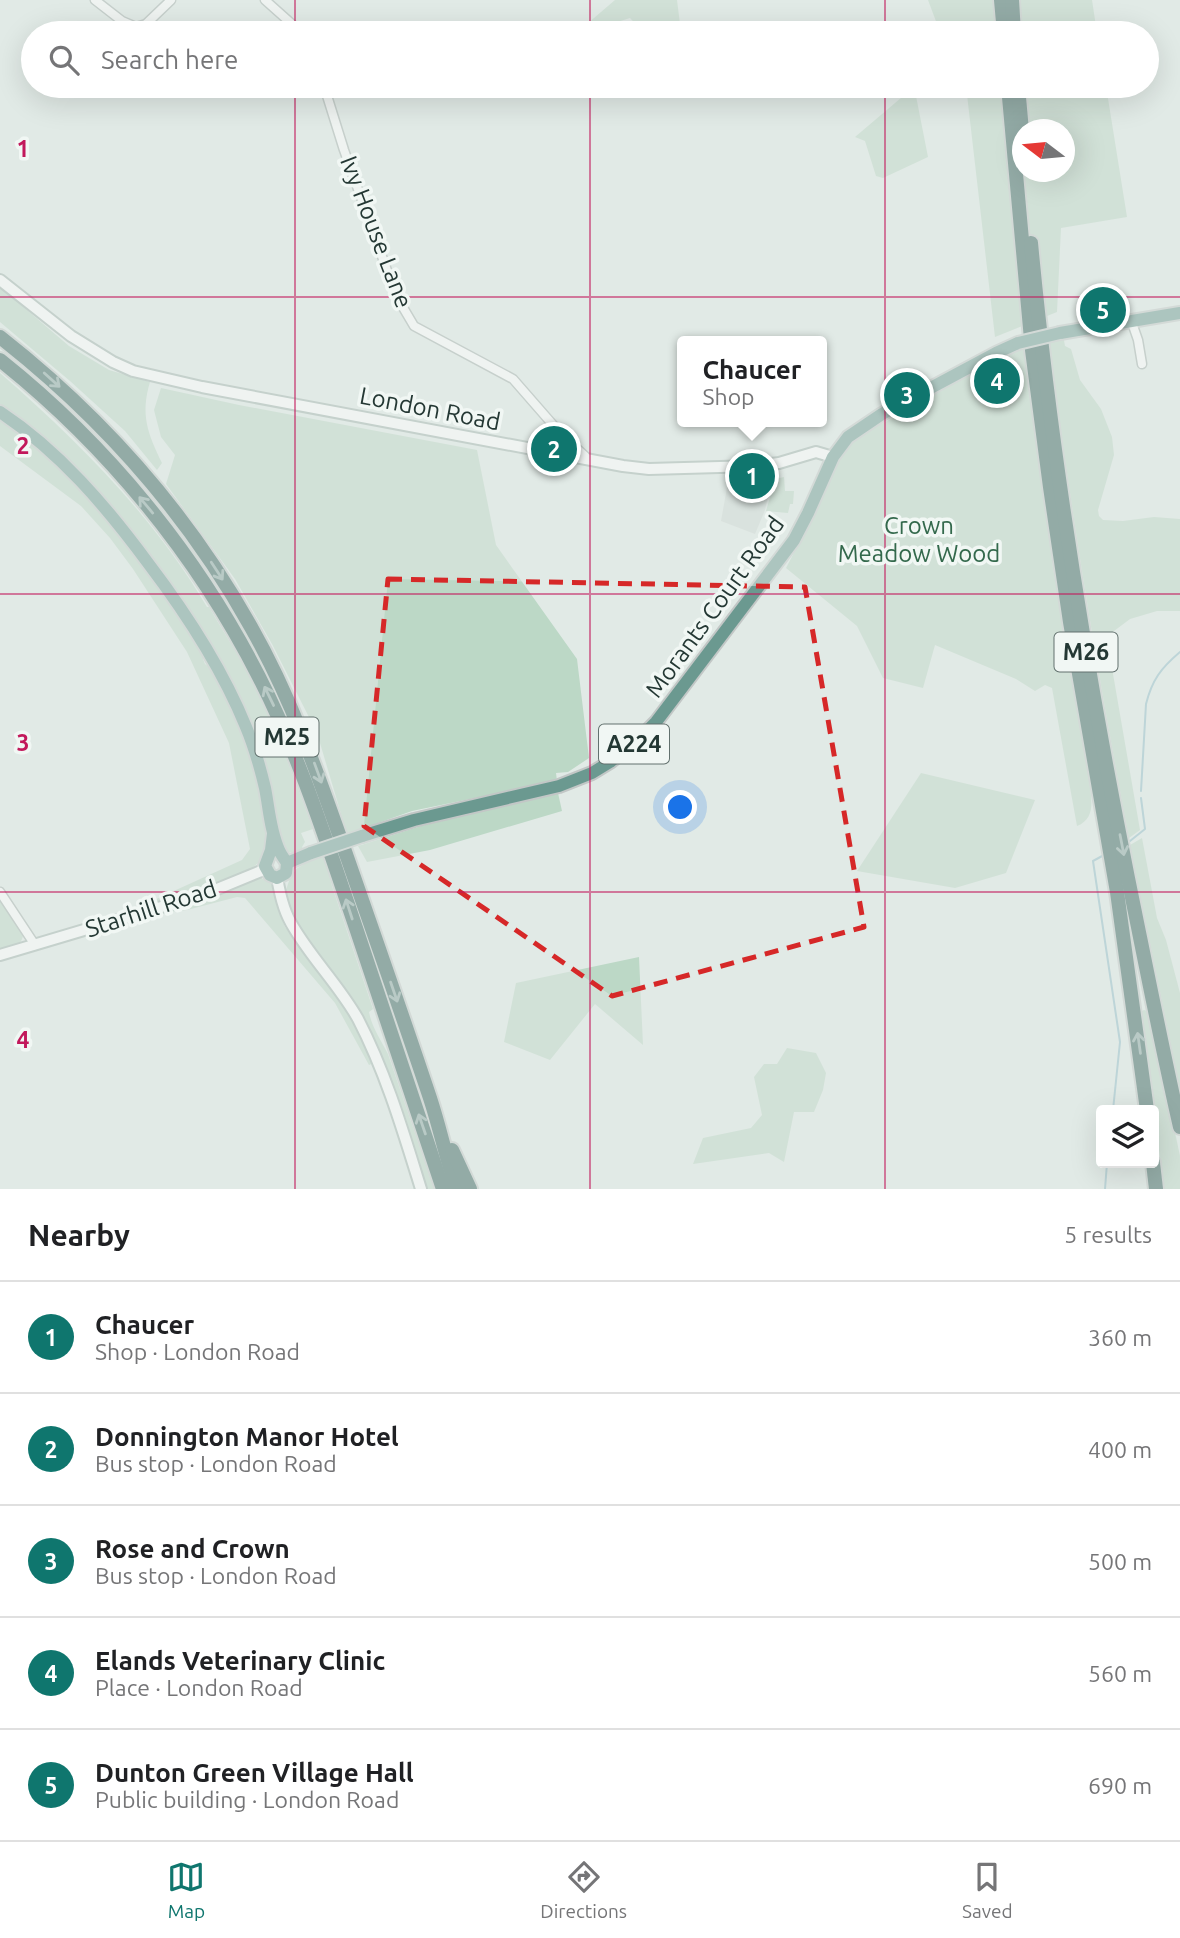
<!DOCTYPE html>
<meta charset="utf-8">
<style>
:root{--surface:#fff;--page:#f6f6f6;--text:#202124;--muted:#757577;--line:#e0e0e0;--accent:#0f766e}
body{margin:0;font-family:Ubuntu,sans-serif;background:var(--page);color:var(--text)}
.controls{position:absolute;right:21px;bottom:21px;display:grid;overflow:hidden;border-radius:7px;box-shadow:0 7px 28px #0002}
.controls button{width:63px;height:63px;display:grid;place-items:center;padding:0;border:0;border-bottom:2px solid var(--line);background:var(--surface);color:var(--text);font:35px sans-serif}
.compass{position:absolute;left:1012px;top:119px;width:63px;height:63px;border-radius:50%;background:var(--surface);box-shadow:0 7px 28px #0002;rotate:286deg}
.you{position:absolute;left:681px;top:808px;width:24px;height:24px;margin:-18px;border:5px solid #fff;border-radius:50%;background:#1a73e8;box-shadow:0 0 0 10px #1a73e833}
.badge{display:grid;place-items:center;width:46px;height:46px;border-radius:50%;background:var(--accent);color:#fff;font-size:23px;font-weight:700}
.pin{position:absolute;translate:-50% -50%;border:4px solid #fff;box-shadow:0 2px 7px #0006}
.popup{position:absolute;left:677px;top:336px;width:150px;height:91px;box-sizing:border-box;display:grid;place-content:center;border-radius:7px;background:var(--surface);filter:drop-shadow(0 2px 5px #0005);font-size:23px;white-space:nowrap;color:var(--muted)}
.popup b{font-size:26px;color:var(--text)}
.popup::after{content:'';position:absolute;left:50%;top:100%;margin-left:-14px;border:14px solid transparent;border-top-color:var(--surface)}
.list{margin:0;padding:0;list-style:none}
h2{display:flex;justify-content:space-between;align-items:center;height:91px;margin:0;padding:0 28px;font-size:30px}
h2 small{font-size:23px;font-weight:400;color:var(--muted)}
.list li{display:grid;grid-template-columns:46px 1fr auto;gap:21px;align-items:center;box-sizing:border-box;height:112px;padding:0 28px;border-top:2px solid var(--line)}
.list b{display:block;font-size:26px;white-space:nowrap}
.list p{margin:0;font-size:23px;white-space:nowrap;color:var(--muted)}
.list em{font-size:23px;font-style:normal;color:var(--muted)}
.icon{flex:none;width:38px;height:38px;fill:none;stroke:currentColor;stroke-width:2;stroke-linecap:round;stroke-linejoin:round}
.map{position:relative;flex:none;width:1180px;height:1189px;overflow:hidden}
.search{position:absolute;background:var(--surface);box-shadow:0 7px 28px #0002;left:21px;right:21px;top:21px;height:77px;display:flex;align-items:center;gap:18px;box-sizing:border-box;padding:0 24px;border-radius:38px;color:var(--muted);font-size:26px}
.sheet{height:651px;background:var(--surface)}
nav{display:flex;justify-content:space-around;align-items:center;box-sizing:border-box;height:98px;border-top:2px solid var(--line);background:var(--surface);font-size:19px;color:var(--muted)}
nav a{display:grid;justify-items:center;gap:4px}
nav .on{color:var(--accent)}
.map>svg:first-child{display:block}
.built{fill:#cfd9d5}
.green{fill:#bcd8c6;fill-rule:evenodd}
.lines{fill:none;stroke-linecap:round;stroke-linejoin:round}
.stream{stroke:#90bcc8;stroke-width:2}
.street-casing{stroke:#a5b1ad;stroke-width:11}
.secondary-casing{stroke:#a2b4ae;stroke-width:14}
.primary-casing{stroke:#c2c7c6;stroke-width:16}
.highway-casing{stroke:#c2c7c6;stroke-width:18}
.street{stroke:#fff;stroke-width:8}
.secondary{stroke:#fff;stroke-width:10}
.primary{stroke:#6b9990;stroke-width:12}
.highway{stroke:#33605a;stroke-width:14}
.primary-bridge-casing{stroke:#c2c7c6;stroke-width:16;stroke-linecap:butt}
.primary-bridge{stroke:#6b9990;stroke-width:12}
.oneway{stroke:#88a49f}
.marked{fill:none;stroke:#d62828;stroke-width:5;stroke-dasharray:14 9;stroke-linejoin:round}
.grid{fill:none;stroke:#c2185b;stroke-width:2;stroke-opacity:0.55}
.labels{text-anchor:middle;stroke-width:7;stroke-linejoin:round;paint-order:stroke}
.shield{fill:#f1f7f4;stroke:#62716e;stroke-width:2}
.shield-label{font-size:23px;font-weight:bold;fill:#243834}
.street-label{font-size:24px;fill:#243834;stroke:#f1f7f4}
.park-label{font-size:24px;fill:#33694c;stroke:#f1f7f4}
.grid-label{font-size:23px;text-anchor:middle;font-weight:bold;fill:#c2185b;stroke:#f1f7f4;stroke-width:7;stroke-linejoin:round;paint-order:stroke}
</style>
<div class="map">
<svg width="1180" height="1189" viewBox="0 0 1180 1189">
<rect width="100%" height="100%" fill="#e1eae6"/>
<path class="built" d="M769,469V492L765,510L755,534L721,521L730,471Z"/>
<g class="green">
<path d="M615,0H677L680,24L690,33H644L630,18L611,24L608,33H593L587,24Z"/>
<path d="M928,0H1092L1097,33H932L937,24Z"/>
<path d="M910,86H926L916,96L928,157L883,178L876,176L865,141L855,137L908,92Z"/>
<path d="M966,86H1106L1127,217L1061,228L1057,312L995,337ZM1023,130H1064V172H1023Z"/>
<path d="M0,287L69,346L109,370L150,382C140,415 148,434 162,463L157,470L125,431L70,381L0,322Z"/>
<path d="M1063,335L1065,346L1071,349L1080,380L1101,409L1112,437L1114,455L1098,510L1099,516L1103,520L1123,521L1154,517L1180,519V611H1157L1130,619L1110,634L1108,645L1140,830L1129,838C1097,672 1070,507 1049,339Z"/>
<path d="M1024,349L1053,568L1089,779C1091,798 1097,818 1077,826L1052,688L1045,685L1035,691L1016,679L935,645L923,688L883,678L857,626L786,568L813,516L841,454L859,436L924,401L981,367L991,400L1014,397L1017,390L1008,354Z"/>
<path d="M0,373C79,442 154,517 207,607H209C218,623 228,638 237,654C269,710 291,769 313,829L301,833L305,842L302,847L304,851C293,854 289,854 281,847C274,805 267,763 251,723C226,658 185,601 142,547C101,493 57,442 0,404Z"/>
<path d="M161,388L239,405L477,450L496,545L577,659L589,758L568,772L556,773L557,781L412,811L347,834L317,733L272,644L235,579L166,484L175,455L161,437L154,410Z"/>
<path d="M0,418C58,464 109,516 153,576C172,602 188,630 206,657L203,659L205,664L212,669C231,705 289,828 258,863C249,872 237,875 225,880C199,890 174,899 148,907L154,900L242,860L250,849L229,743L187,652L133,569L110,538L81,506L0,446Z"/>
<path d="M784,477L785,491H794L793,504H790L788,513L766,511L771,494L770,480Z"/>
<path d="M921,773L1035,800L1006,873L955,888L857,871Z"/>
<path d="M558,793L562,811L430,850L367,862L358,846L421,826Z"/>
<path d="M1142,838L1157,918L1166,940L1180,993V1089L1130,845Z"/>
<path d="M324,856L332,886L373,1009L369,1012C372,1028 381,1040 388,1054L434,1189H424L360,1014L331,970L299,926L287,900L286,890L289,881L296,869L311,860Z"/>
<path d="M261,878L271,883L279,912L285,927L350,1013L374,1063L369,1065L335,1003L245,898L237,897L187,910L151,914Z"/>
<path d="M0,900L23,936C20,948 11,948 0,951Z"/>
<path d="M639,957L643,1045L595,1004L550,1060L504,1042L516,983Z"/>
<path d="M1144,1010L1147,1011L1151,1020L1180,1156V1189H1164L1142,1022V1011Z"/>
<path d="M787,1048L816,1053L826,1073L823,1090L814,1112H794L784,1162L769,1153L693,1164L703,1138L751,1128L762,1115L754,1077L764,1064H777Z"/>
</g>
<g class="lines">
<g class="stream">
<path d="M1141,791L1146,704C1152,680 1161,668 1180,652"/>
<path d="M1130,841L1145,829L1141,798"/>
<path d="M1104,855L1093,861L1120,1042L1113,1110"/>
<path d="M1105,1189L1107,1163"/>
</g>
<g class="street-casing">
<g id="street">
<path d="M95,0L122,21L136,27L146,24L171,0"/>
<path d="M265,0L302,33"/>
<path d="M324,86L344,150L389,276L401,304L414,326L513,379L561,434L585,456L586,459"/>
<path d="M1131,320L1138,340L1142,364"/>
<path d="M0,892L35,945"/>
</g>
</g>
<g class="secondary-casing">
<g id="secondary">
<path d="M0,280L71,336L113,362L133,371L202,387L623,466L649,469L755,466L779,463L816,452L833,457"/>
<path d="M277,878C280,893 283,909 291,923C310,957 339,985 358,1019C386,1073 403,1131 421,1189"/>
<path d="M0,955L205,894L266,869"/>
</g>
</g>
<g class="primary-casing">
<g id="primary">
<path d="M1060,333L1180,313"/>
<path d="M0,412C59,451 106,506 148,563C186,613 222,668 246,727C254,746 260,767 265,788C269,808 270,830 279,850C281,855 284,858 287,863L286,873L277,878L270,875L265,866L271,850L273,834"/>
<path d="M362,836L414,820L559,786L592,773L610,762L640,738L656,722L794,540L808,513L833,457L848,437L882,414L996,353L1018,343"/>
<path d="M287,863L311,853"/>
</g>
</g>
<g class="highway-casing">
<g id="highway">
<path d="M1001,0L1004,33"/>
<path d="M1012,0L1014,33"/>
<path d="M1008,86L1032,350L1050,487L1070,622L1117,892L1147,1110"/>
<path d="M1018,86L1023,142"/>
<path d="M1031,243C1051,456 1086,668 1128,878C1145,961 1161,1044 1180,1127"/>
<path d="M0,337C102,417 188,514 251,627C293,701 319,778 347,857C375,937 403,1017 430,1098C440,1128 446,1159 457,1189"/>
<path d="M0,360C107,445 197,555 259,677C300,757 327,843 356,928C385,1015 414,1102 443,1189"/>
<path d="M452,1150L470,1189"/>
<path d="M1153,1163L1156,1189"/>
</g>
</g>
<use href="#street" class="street"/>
<use href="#secondary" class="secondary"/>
<use href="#primary" class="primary"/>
<use href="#highway" class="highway"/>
<g class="primary-bridge-casing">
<g id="primary-bridge">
<path d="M1018,343L1060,333"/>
<path d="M311,853L362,836"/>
</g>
</g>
<use href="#primary-bridge" class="primary-bridge"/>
</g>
<defs><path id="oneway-shaft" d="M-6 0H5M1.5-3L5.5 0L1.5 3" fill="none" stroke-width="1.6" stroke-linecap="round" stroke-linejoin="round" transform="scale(1.75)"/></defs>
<g class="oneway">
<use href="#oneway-shaft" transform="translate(52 380) rotate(42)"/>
<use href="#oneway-shaft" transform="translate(146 505) rotate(-130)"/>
<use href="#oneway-shaft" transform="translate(217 571) rotate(57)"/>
<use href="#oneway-shaft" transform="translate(269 696) rotate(-116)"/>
<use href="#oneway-shaft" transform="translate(318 773) rotate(70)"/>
<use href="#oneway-shaft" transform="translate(1122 845) rotate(79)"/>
<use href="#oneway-shaft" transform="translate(349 909) rotate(-108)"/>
<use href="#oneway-shaft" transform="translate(394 992) rotate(71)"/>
<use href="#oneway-shaft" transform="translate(1139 1043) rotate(-98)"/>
<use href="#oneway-shaft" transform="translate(422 1124) rotate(-109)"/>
</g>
<path d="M0 0H1180V1189H0ZM388,579L805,587L864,927L612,996L364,826Z" fill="#e1eae6" fill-opacity=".55" fill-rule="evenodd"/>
<path class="marked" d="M388,579L805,587L864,927L612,996L364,826Z"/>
<path class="grid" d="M295,0V33M590,0V33M885,0V33M295,86V1189M590,86V1189M885,86V1189M0,297H1180M0,594H1180M0,892H1180"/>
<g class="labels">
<g class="shield">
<rect x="1054.5" y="632.5" width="63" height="39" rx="5"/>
<rect x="255.5" y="717.5" width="63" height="39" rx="5"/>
<rect x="599" y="724.5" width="70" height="39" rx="5"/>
</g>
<g class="shield-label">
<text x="1086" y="660">M26</text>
<text x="287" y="745">M25</text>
<text x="634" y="752">A224</text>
</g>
<g class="street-label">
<text transform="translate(376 232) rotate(69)" y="8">Ivy House Lane</text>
<text transform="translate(430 409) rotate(11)" y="8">London Road</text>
<text transform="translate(715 607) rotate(-54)" y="8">Morants Court Road</text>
<text transform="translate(151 909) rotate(-18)" y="8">Starhill Road</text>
</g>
<g class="park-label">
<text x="919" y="534">Crown<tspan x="919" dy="28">Meadow Wood</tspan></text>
</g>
</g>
<g class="grid-label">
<text x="23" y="157">1</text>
<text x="23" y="454">2</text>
<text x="23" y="751">3</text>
<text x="23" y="1048">4</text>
</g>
</svg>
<div class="controls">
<button><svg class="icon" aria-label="layers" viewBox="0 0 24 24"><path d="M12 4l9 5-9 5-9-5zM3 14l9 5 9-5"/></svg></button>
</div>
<svg class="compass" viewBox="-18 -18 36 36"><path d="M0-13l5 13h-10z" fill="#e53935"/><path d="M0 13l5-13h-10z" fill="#757577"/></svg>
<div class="you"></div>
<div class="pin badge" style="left:752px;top:476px">1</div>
<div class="popup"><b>Chaucer</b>Shop</div>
<div class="pin badge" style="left:554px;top:449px">2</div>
<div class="pin badge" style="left:907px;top:395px">3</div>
<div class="pin badge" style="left:997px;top:381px">4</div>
<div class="pin badge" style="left:1103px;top:310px">5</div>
<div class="search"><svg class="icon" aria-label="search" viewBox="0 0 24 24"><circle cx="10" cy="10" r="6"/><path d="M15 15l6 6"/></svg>Search here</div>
</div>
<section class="sheet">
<h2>Nearby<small>5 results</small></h2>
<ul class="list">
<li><span class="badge">1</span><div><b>Chaucer</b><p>Shop · London Road</p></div><em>360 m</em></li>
<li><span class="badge">2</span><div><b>Donnington Manor Hotel</b><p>Bus stop · London Road</p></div><em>400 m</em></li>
<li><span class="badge">3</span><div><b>Rose and Crown</b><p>Bus stop · London Road</p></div><em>500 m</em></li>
<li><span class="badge">4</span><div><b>Elands Veterinary Clinic</b><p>Place · London Road</p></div><em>560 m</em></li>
<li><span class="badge">5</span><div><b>Dunton Green Village Hall</b><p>Public building · London Road</p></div><em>690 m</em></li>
</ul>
</section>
<nav>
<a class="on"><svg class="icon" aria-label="map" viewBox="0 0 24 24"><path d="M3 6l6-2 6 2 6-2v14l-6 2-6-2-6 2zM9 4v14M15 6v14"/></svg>Map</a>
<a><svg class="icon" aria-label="directions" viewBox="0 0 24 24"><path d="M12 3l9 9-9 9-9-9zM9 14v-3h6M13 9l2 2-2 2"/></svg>Directions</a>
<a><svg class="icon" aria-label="saved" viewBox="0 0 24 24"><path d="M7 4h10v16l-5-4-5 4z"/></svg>Saved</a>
</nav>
